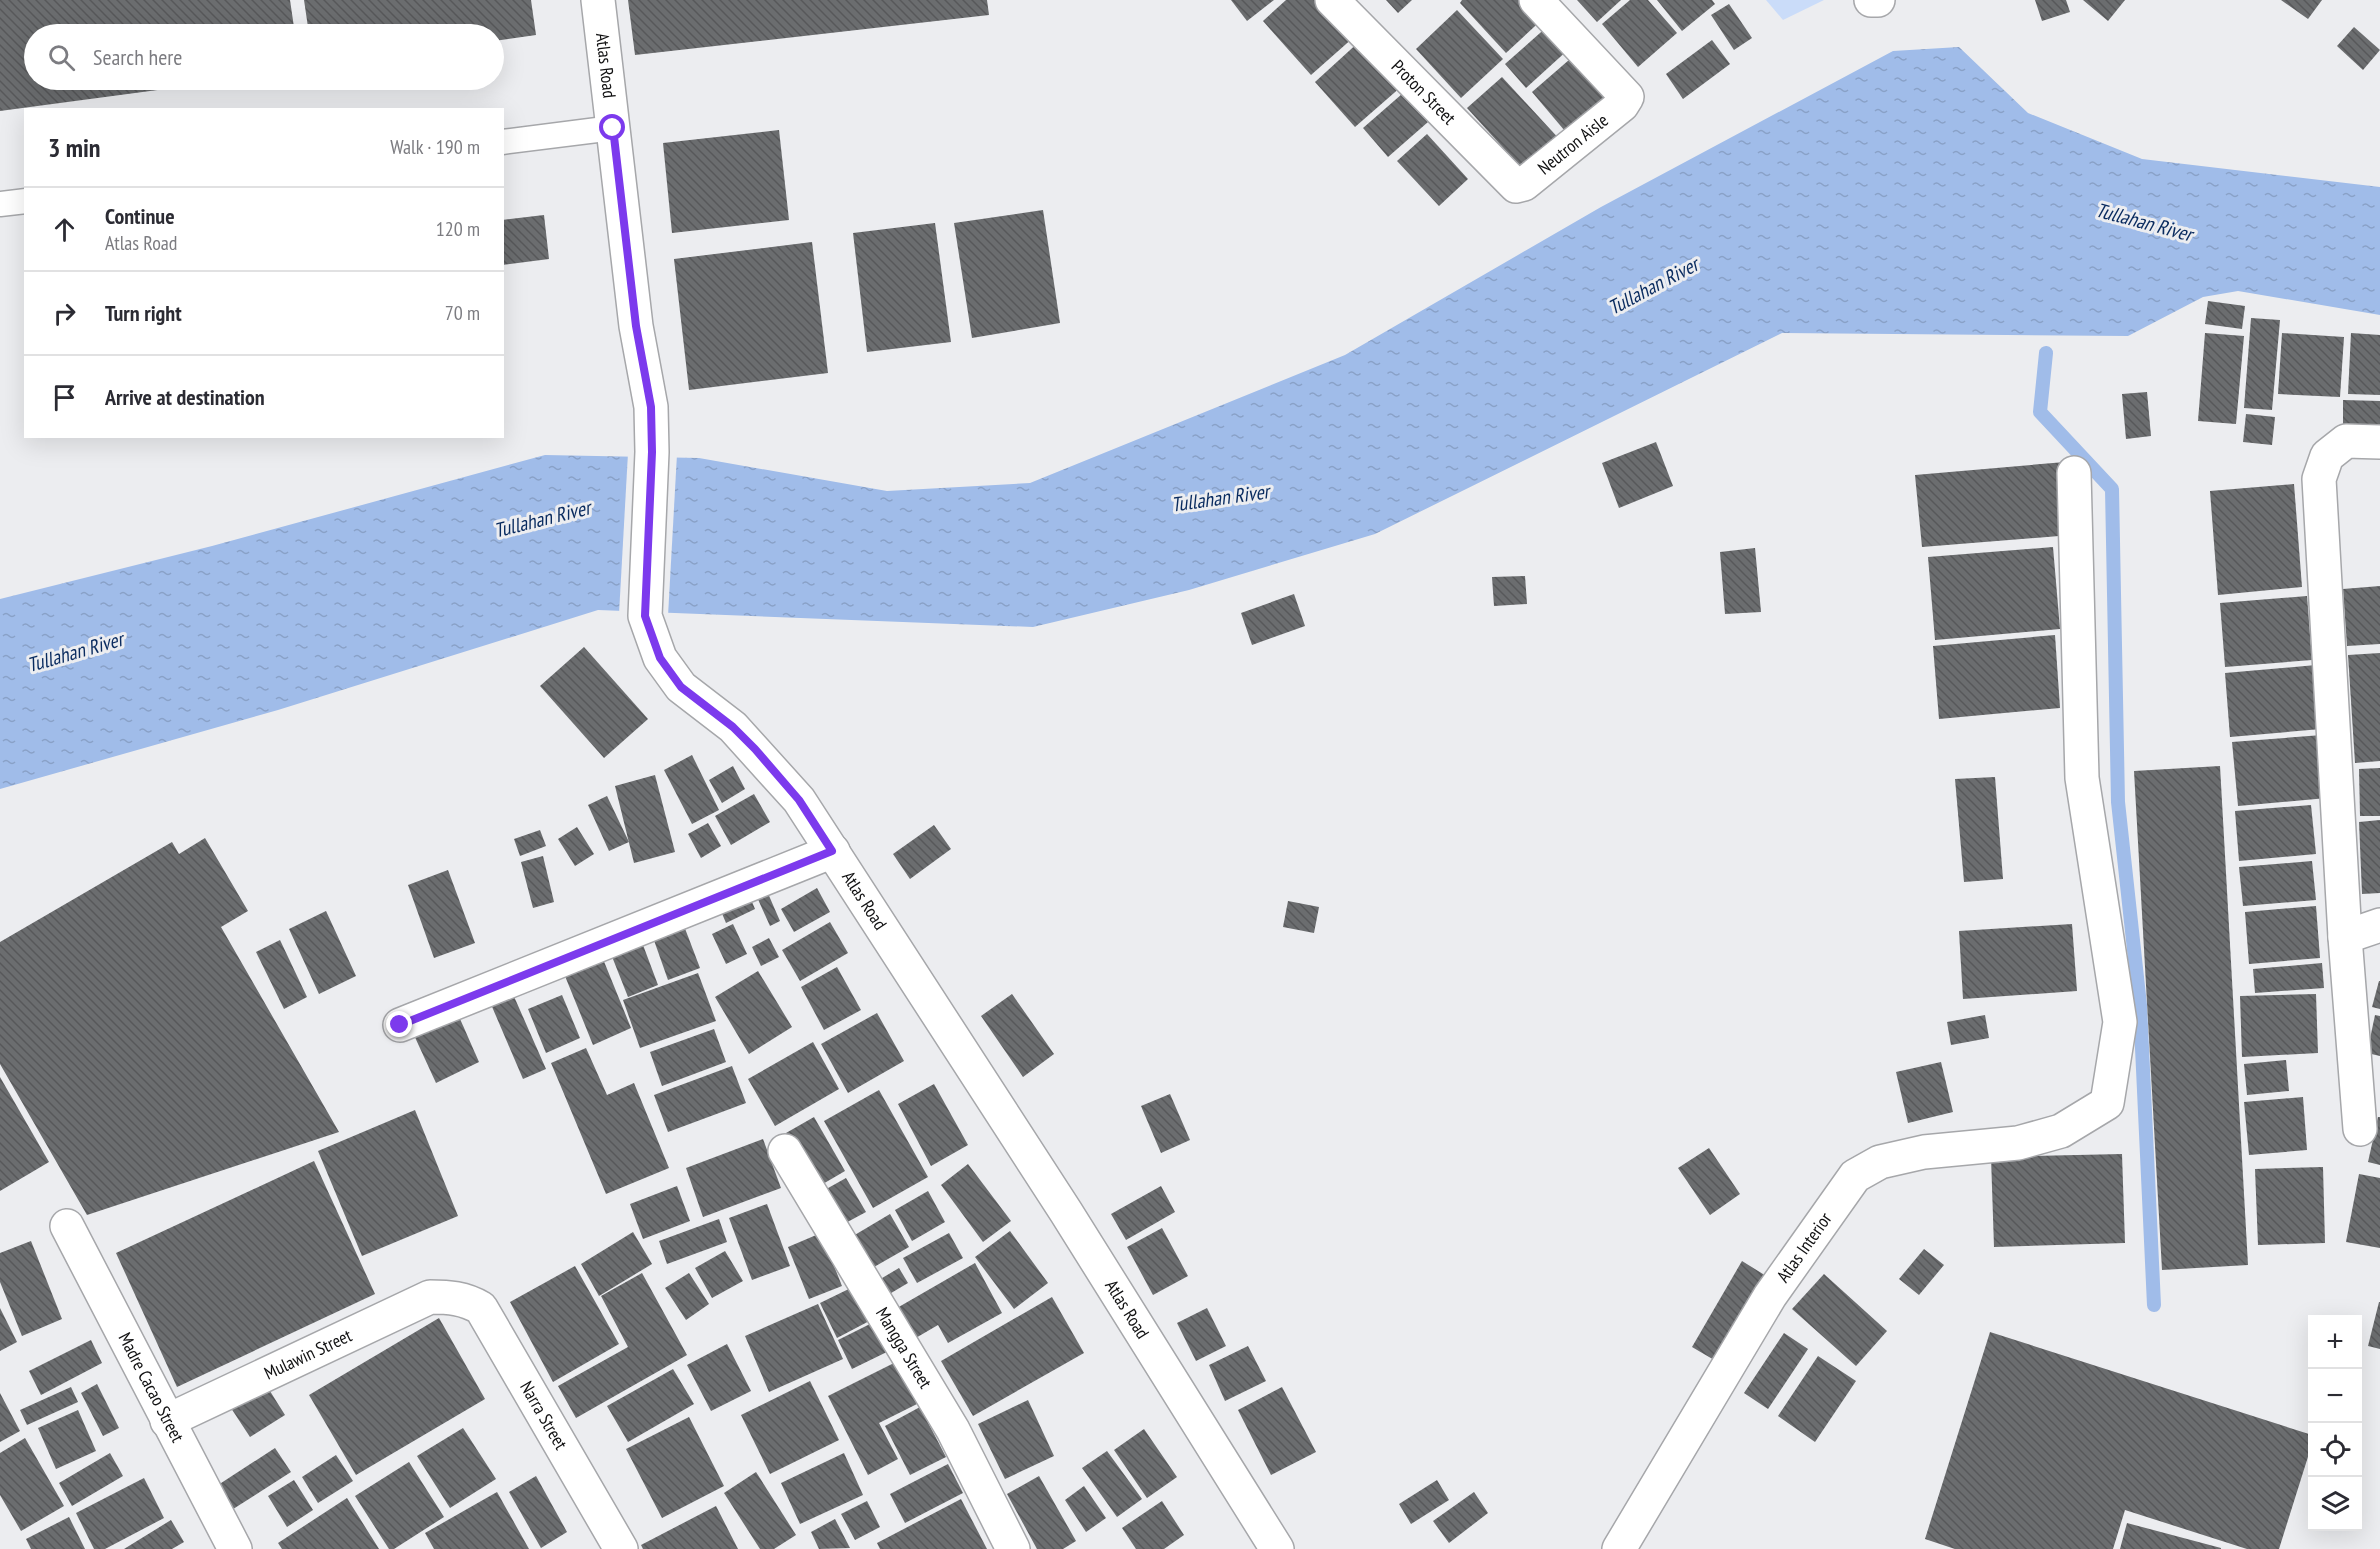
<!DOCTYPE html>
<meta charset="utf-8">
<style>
:root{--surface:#fff;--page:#f7f7f7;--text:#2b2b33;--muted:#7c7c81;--line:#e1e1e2}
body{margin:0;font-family:"PT Sans Narrow",sans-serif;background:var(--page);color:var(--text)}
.controls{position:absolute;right:18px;bottom:18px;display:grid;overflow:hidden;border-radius:0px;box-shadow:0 6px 24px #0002}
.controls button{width:54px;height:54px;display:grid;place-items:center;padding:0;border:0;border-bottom:2px solid var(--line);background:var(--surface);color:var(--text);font:30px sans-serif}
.stop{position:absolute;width:18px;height:18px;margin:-14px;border:4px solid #7c3aed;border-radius:50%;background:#fff}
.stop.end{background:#7c3aed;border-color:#fff;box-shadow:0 2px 6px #0008}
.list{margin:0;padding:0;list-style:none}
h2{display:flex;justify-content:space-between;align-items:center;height:78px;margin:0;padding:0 24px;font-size:26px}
h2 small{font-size:20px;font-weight:400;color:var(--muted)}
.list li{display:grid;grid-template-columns:39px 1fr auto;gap:18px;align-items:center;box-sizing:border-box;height:84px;padding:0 24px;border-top:2px solid var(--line)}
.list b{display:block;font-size:22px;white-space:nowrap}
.list p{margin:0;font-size:20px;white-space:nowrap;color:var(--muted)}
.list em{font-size:20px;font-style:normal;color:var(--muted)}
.icon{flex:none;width:33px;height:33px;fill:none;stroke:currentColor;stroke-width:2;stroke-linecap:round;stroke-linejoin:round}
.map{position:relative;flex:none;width:2380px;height:1549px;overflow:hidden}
.search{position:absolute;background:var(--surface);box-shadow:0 6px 24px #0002;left:24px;top:24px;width:480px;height:66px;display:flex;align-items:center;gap:15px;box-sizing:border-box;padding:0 21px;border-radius:33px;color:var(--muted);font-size:22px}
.panel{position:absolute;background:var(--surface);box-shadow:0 6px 24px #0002;left:24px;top:108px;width:480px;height:330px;border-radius:0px}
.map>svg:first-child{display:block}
.garden{fill:#cadcf9}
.water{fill:url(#water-ripples)}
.pier{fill:#ecedf0}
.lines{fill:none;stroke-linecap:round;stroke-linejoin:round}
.stream{stroke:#a0bce9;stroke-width:14}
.building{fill:url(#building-back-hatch)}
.lane-casing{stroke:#a6a7aa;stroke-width:27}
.street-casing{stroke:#a6a7aa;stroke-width:36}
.secondary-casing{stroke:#a6a7aa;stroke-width:36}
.lane{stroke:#fff;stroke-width:24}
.street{stroke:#fff;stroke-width:33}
.secondary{stroke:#fff;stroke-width:33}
.route{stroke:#7c3aed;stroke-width:8}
.labels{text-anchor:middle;stroke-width:6;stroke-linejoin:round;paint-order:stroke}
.street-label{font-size:18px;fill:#111112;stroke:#ecedf0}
.water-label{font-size:20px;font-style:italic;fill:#092b5f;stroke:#ecedf0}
</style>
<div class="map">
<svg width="2380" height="1549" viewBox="0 0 2380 1549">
<defs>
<pattern id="water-ripples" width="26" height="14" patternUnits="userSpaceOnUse" patternTransform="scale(1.5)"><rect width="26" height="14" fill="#a0bce9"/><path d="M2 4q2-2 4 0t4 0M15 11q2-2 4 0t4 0" fill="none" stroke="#89a1c7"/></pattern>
<pattern id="building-back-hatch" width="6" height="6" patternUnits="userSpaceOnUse" patternTransform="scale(1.5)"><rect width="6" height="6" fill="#6b6d6f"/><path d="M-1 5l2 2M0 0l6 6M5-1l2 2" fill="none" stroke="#57585a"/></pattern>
</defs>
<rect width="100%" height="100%" fill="#ecedf0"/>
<path class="garden" d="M1766,0H1824L1783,20Z"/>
<path class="water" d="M1959,47L2028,113L2142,159L2380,187V315L2238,291L2203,297L2128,336L1782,333L1375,534L1189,590L1033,627L598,610L278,710L0,789V599L212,546L545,455L699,458L887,491L1030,483L1345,355L1601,207L1893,51Z"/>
<path class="pier" d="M628,453L677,454L668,616L619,614Z"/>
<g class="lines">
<path class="stream" d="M2046,353L2040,412L2112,489L2118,802L2140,1005L2154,1305"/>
</g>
<g class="building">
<path d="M0,0H290L295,34H34V80L225,81L0,111Z"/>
<path d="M304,0H531L536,35L494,41V34H309Z"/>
<path d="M628,0H987L989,15L635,55Z"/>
<path d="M1231,0H1274L1247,21Z"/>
<path d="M1286,0H1322L1354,37L1311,75L1263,21Z"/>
<path d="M1386,0H1412L1398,13Z"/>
<path d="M1462,0H1533L1547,15L1506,53L1460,3Z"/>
<path d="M1577,0H1621L1597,22Z"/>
<path d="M1630,0H1648L1677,33L1638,67L1602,24Z"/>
<path d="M1657,0H1712L1715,4L1682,31Z"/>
<path d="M2035,0H2066L2070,12L2042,21Z"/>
<path d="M2083,0H2125L2108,21Z"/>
<path d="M2281,0H2322L2308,19Z"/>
<path d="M1729,4L1752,38L1734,50L1711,15Z"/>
<path d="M1457,10L1503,59L1461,98L1416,49Z"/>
<path d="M1549,25L1570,48L1526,88L1505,64Z"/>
<path d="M2354,27L2380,50L2363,70L2337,46Z"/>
<path d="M1361,40L1402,86L1355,127L1315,82Z"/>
<path d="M1712,40L1730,64L1683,99L1666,74Z"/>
<path d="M1577,53L1615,98L1570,137L1532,92Z"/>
<path d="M1502,77L1562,142L1527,174L1467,108Z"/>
<path d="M1410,87L1436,115L1388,157L1363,128Z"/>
<path d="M779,130L789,220L672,233L663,143Z"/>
<path d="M1427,134L1468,179L1439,206L1397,161Z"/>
<path d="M1043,210L1060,323L972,338L954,223Z"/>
<path d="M544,215L549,259L502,265V220Z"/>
<path d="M935,223L951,342L867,352L853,233Z"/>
<path d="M812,242L828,373L689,390L674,259Z"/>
<path d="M2208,301L2245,306L2242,329L2205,324Z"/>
<path d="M2251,318L2280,320L2272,410L2244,408Z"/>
<path d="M2205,333L2244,336L2236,424L2198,421Z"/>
<path d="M2282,333L2344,337L2340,397L2278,394Z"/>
<path d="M2351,333L2380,335V395L2348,394Z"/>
<path d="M2147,392L2151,436L2126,439L2122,394Z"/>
<path d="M2343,400L2380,401V429H2343Z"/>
<path d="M2246,414L2275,417L2272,445L2243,442Z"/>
<path d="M1656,442L1673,486L1619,508L1602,463Z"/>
<path d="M2065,462L2071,535L1922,547L1915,475Z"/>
<path d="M2294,484L2302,587L2218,595L2210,491Z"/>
<path d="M2053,547L2060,629L1935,640L1928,557Z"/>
<path d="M1755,548L1761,612L1725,614L1720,552Z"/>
<path d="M1525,576L1527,604L1494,606L1492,577Z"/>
<path d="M2380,586V644L2347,646L2343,589Z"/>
<path d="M1294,594L1305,626L1252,645L1241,613Z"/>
<path d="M2307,596L2312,660L2225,667L2220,603Z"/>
<path d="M2055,635L2060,708L1939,719L1933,646Z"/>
<path d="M584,647L648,719L604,758L540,686Z"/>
<path d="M2380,653V761L2355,763L2348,655Z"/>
<path d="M2316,665L2321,729L2230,737L2225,673Z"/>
<path d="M2322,735L2327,798L2238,806L2232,742Z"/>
<path d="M692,755L719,810L692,824L664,770Z"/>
<path d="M733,766L745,789L722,803L709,780Z"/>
<path d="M2220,766L2248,1265L2162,1270L2134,771Z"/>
<path d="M2380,768V816H2360L2359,769Z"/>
<path d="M655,775L675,852L634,863L615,786Z"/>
<path d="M1995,777L2003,879L1964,882L1955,779Z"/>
<path d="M754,794L770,822L731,845L715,816Z"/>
<path d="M607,796L629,842L609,851L588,805Z"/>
<path d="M2311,805L2316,854L2239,861L2235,811Z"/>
<path d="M2380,820V893L2362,894L2359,822Z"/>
<path d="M708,823L721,846L701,858L688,834Z"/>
<path d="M934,825L951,849L910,879L893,854Z"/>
<path d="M577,827L594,854L575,866L558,839Z"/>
<path d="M540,830L546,846L520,856L514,839Z"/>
<path d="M205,838L248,911L221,927L339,1132L87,1215L0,1064V942L172,842L179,854Z"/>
<path d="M543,856L554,902L533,908L521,862Z"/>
<path d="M2312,861L2316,900L2243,906L2239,867Z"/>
<path d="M448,870L475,943L434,958L408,885Z"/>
<path d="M763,882L780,921L770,926L752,886Z"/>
<path d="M817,888L830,912L794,932L781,909Z"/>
<path d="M747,890L755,909L726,923L718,904Z"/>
<path d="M1288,901L1319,907L1314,933L1283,927Z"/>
<path d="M2316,906L2320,958L2249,964L2245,912Z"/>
<path d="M326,911L356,976L319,994L289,929Z"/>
<path d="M681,918L700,968L668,980L650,929Z"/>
<path d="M830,922L848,953L800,981L782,950Z"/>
<path d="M733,924L747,954L726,964L712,934Z"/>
<path d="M2072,924L2077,991L1963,999L1959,931Z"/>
<path d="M640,937L658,985L628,997L609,949Z"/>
<path d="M769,938L779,957L761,966L752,947Z"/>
<path d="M280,940L307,997L284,1009L256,952Z"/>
<path d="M603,959L631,1028L593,1045L565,976Z"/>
<path d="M2322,963L2324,988L2255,993L2253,969Z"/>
<path d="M837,967L861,1010L824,1030L801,987Z"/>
<path d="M758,971L792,1027L749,1054L715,997Z"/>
<path d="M698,973L716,1021L640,1048L623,1000Z"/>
<path d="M2379,981H2380V1009L2372,1007Z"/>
<path d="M512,992L546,1069L523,1079L490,1002Z"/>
<path d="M1012,994L1054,1054L1023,1077L981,1016Z"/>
<path d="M2316,994L2318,1053L2242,1057L2240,996Z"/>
<path d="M562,995L580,1038L546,1053L528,1009Z"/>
<path d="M457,1012L479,1062L436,1083L413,1033Z"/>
<path d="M877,1013L904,1061L848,1093L821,1044Z"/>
<path d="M1985,1015L1989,1038L1951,1045L1947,1022Z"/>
<path d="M2375,1015L2380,1016V1056L2367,1053Z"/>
<path d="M714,1029L726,1062L662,1086L650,1052Z"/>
<path d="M813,1042L839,1089L775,1126L748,1079Z"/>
<path d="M586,1048L607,1095L634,1083L669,1168L606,1194L551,1063Z"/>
<path d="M2286,1060L2289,1091L2247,1095L2244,1064Z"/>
<path d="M1941,1062L1953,1112L1908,1123L1896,1072Z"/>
<path d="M732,1066L746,1103L668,1132L654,1095Z"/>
<path d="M0,1077L49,1162L0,1191Z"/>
<path d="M934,1084L968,1145L931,1166L898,1104Z"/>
<path d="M879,1090L928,1177L873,1208L824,1121Z"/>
<path d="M1170,1094L1190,1140L1161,1153L1141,1106Z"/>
<path d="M2303,1097L2307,1150L2249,1155L2244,1102Z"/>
<path d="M415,1110L458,1216L362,1256L318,1151Z"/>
<path d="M814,1117L845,1171L816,1188L786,1133Z"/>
<path d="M2378,1117H2380V1165L2368,1162Z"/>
<path d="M763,1139L781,1188L703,1217L686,1168Z"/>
<path d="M1709,1148L1740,1194L1710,1215L1678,1168Z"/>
<path d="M2122,1154L2125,1243L1994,1247L1991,1157Z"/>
<path d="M314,1161L375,1294L177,1387L116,1253Z"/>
<path d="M968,1164L1011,1221L983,1242L941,1185Z"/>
<path d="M2323,1167L2325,1243L2258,1245L2255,1169Z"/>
<path d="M2359,1174L2380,1178V1248L2346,1242Z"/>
<path d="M846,1178L866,1212L840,1226L821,1192Z"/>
<path d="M677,1186L690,1221L643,1239L630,1204Z"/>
<path d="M1161,1186L1175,1212L1126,1240L1111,1214Z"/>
<path d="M928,1191L945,1222L912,1241L895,1210Z"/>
<path d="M767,1204L790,1266L752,1280L729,1218Z"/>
<path d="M890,1214L909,1247L867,1271L848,1239Z"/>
<path d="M719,1219L727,1242L667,1264L659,1241Z"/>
<path d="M1162,1228L1188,1276L1153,1295L1127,1247Z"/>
<path d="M1010,1231L1048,1283L1014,1309L975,1257Z"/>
<path d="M633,1232L652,1264L599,1296L581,1264Z"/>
<path d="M821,1233L842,1286L809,1299L788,1247Z"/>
<path d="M949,1233L963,1258L917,1283L903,1258Z"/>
<path d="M31,1241L62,1319L22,1336L0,1282V1253Z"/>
<path d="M1924,1249L1944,1265L1919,1295L1899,1279Z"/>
<path d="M725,1251L743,1281L712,1298L695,1268Z"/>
<path d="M1742,1261L1771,1279L1721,1364L1692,1347Z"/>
<path d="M975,1263L1002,1313L948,1343L938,1325L914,1339L897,1308Z"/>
<path d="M575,1266L619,1344L553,1382L510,1302Z"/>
<path d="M899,1268L908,1283L881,1299L872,1284Z"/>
<path d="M642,1273L687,1355L576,1418L558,1386L628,1347L601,1296Z"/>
<path d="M689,1273L709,1304L686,1320L665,1288Z"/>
<path d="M1824,1274L1887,1331L1856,1366L1792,1309Z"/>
<path d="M859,1284L875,1318L837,1338L820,1303Z"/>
<path d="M1052,1297L1084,1353L973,1416L941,1361Z"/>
<path d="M2379,1302H2380V1349L2368,1346Z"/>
<path d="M818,1304L843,1359L769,1392L745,1336Z"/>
<path d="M0,1308L17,1342L0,1351Z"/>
<path d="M1207,1308L1226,1346L1196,1361L1177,1323Z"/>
<path d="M439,1318L485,1399L356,1475L309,1395Z"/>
<path d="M878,1320L893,1349L852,1369L838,1340Z"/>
<path d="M1990,1332L2312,1435V1444L2279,1549H2247L2125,1510L2113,1549H1955L1925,1539Z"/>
<path d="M1784,1333L1808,1349L1768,1409L1744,1393Z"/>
<path d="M91,1340L102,1363L41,1395L29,1371Z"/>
<path d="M727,1344L751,1391L711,1411L687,1365Z"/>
<path d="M1248,1346L1266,1381L1225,1401L1209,1365Z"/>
<path d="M1818,1356L1856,1381L1815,1442L1778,1416Z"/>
<path d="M896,1362L917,1404L879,1423L898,1459L868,1475L828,1396Z"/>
<path d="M673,1369L694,1404L628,1442L607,1406Z"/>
<path d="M263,1380L285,1415L250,1437L227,1402Z"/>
<path d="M810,1381L839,1440L770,1474L741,1415Z"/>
<path d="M97,1384L119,1428L103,1436L81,1393Z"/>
<path d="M71,1387L78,1402L27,1425L20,1410Z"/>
<path d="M1282,1387L1316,1452L1271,1475L1238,1410Z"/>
<path d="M0,1393L20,1431L0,1442Z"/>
<path d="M1028,1400L1054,1456L1005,1479L978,1424Z"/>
<path d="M920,1407L946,1457L910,1475L885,1426Z"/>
<path d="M78,1410L96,1451L56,1469L38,1428Z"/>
<path d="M689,1417L724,1486L662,1518L626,1449Z"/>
<path d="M463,1428L496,1479L450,1508L417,1456Z"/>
<path d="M1144,1429L1177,1477L1147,1498L1114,1450Z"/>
<path d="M25,1438L64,1506L21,1531L0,1495V1453Z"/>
<path d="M275,1448L291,1472L230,1511L215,1487Z"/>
<path d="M1107,1451L1142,1499L1117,1517L1082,1468Z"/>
<path d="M110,1453L123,1476L72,1506L59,1483Z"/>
<path d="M844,1453L863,1495L800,1524L781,1483Z"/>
<path d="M336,1455L353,1481L318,1503L302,1477Z"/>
<path d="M409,1462L444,1517L394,1549H389L355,1496Z"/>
<path d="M948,1464L963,1493L905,1523L890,1494Z"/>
<path d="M756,1472L796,1535L774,1549H760L724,1493Z"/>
<path d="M536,1476L567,1532L541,1548L509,1492Z"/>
<path d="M1039,1476L1076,1541L1063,1549H1037L1007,1494Z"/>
<path d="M144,1478L164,1518L105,1549H94L76,1513Z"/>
<path d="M294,1480L313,1510L287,1527L268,1496Z"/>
<path d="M1437,1480L1449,1500L1411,1524L1399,1504Z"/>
<path d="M1084,1486L1106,1518L1086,1532L1065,1500Z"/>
<path d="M497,1492L529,1549H434L425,1533Z"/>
<path d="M1474,1492L1488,1513L1449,1543L1433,1521Z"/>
<path d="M347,1498L379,1549H282L278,1543Z"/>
<path d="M961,1499L987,1549H880L877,1543Z"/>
<path d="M867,1501L880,1527L855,1540L841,1514Z"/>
<path d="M1162,1501L1184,1535L1164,1549H1136L1122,1528Z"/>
<path d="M716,1506L738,1549H643L641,1545Z"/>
<path d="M69,1517L85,1549H31L26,1539Z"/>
<path d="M835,1519L850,1548L819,1549L811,1532Z"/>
<path d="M171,1520L184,1542L172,1549H124Z"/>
<path d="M2127,1523L2221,1548V1549H2120Z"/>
</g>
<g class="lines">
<g class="lane-casing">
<g id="lane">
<path d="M502,142L613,128"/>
<path d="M0,204L26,201"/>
</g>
</g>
<g class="street-casing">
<g id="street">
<path id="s1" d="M1332,0L1516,186L1524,184L1622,105L1627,97L1536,0"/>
<path d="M1871,0H1878"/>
<path d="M2345,937L2380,925"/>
<path d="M400,1025L833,851"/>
<path d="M2360,1129L2345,937L2319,479L2327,456L2346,441L2380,442"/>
<path id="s2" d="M785,1151L953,1430L1013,1549"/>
<path id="s3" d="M67,1226L235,1549"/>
<path id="s4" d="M167,1421L430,1297C449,1297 464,1298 481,1308L621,1549"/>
<path id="s5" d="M1619,1549L1770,1296L1855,1176L1880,1162L1924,1152L2018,1143L2061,1131L2107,1103L2120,1022L2082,778L2074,473"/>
</g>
</g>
<g class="secondary-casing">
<g id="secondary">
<path id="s6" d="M598,0L636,326L651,407L652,452L645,616L660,658L681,687L733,727L799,800L1066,1212L1277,1549"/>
</g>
</g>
<use href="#lane" class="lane"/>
<use href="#street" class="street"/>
<use href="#secondary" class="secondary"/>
</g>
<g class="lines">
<path class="route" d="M400,1025L832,851L799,800L755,749L733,727L681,687L660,658L645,616L652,452L651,407L636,326L613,128"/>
</g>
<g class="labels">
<g class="street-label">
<text dy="6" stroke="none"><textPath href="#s6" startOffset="66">Atlas Road</textPath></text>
<text dy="6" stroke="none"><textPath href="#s1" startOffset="130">Proton Street</textPath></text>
<text dy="6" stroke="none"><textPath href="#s1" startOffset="333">Neutron Aisle</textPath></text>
<text dy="6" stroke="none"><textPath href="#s6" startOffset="984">Atlas Road</textPath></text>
<text dy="6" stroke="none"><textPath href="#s5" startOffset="354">Atlas Interior</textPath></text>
<text dy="6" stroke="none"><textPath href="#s6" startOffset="1470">Atlas Road</textPath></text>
<text dy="6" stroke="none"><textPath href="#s2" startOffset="230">Mangga Street</textPath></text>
<text dy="6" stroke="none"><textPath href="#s4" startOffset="156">Mulawin Street</textPath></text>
<text dy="6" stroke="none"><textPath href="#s3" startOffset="182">Madre Cacao Street</textPath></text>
<text dy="6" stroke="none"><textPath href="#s4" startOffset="468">Narra Street</textPath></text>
</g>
<g class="water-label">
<text transform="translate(2144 222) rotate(15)" y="7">Tullahan River</text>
<text transform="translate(1653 286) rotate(-28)" y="7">Tullahan River</text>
<text transform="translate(1220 498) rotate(-8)" y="7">Tullahan River</text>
<text transform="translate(542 519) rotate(-14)" y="7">Tullahan River</text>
<text transform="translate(75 652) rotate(-16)" y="7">Tullahan River</text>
</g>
</g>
</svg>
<div class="controls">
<button>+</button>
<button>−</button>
<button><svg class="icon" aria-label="locate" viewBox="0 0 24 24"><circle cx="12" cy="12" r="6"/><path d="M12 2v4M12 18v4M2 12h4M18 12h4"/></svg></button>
<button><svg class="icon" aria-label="layers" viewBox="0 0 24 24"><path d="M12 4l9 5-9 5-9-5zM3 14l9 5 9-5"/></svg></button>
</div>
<div class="stop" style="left:613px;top:128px"></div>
<div class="stop end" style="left:400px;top:1025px"></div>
<div class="search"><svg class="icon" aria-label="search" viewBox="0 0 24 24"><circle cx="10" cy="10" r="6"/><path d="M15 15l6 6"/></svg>Search here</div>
<section class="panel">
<h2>3 min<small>Walk · 190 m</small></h2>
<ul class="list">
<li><svg class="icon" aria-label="ahead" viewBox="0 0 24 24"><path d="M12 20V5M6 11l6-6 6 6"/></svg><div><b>Continue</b><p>Atlas Road</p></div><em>120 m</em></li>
<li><svg class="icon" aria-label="right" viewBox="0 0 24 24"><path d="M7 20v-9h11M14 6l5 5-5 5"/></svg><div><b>Turn right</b></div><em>70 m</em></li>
<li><svg class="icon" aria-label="arrive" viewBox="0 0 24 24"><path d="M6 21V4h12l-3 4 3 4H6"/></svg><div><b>Arrive at destination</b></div></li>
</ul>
</section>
</div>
